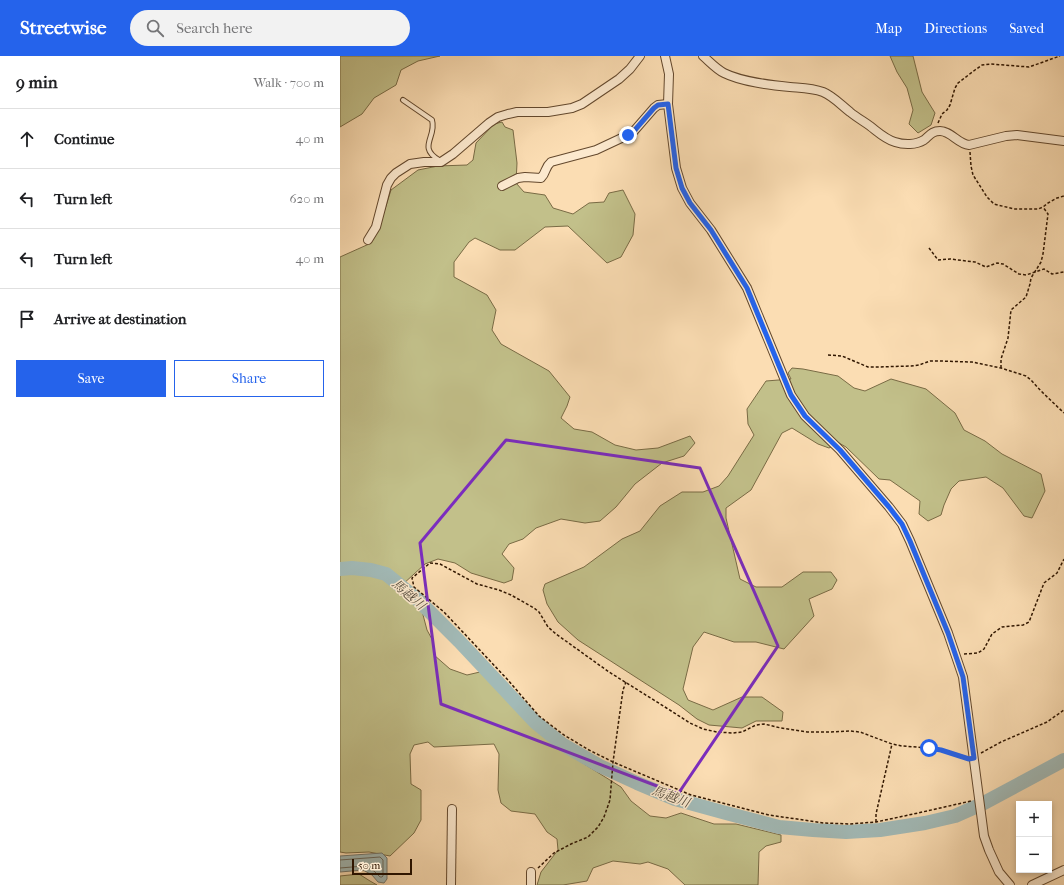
<!DOCTYPE html>
<meta charset="utf-8">
<style>
:root{--surface:#fff;--page:#f2f2f2;--text:#202124;--muted:#757577;--line:#e0e0e0;--accent:#2563eb}
body{margin:0;font-family:"IM FELL French Canon","Noto Serif JP",serif;background:var(--page);color:var(--text)}
.controls{position:absolute;right:12px;bottom:12px;display:grid;overflow:hidden;border-radius:0px;box-shadow:0 2px 6px #0003}
.controls button{width:36px;height:36px;display:grid;place-items:center;padding:0;border:0;border-bottom:1px solid var(--line);background:var(--surface);color:var(--text);font:20px sans-serif}
.scale{position:absolute;left:12px;bottom:10px;width:60px;box-sizing:border-box;padding-left:4px;border:2px solid #301600;border-top:0;font-size:11px;line-height:14px;white-space:nowrap;color:#301600;-webkit-text-stroke:3px #fce9ce;paint-order:stroke}
.stop{position:absolute;width:12px;height:12px;margin:-9px;border:3px solid #2563eb;border-radius:50%;background:#fff}
.stop.end{background:#2563eb;border-color:#fff;box-shadow:0 1px 4px #0008}
.list{margin:0;padding:0;list-style:none}
h2{display:flex;justify-content:space-between;align-items:center;height:52px;margin:0;padding:0 16px;font-size:17px}
h2 small{font-size:13px;font-weight:400;color:var(--muted)}
.list li{display:grid;grid-template-columns:26px 1fr auto;gap:12px;align-items:center;box-sizing:border-box;height:60px;padding:0 16px;border-top:1px solid var(--line)}
.list b{display:block;font-size:15px;white-space:nowrap}
.list em{font-size:13px;font-style:normal;color:var(--muted)}
.actions{display:flex;gap:8px;padding:12px 16px}
.actions a{flex:1;padding:9px 0;border:1px solid var(--accent);border-radius:0px;text-align:center;font-size:14px;color:var(--accent)}
.actions .main{background:var(--accent);color:#fff}
.icon{flex:none;width:22px;height:22px;fill:none;stroke:currentColor;stroke-width:2;stroke-linecap:round;stroke-linejoin:round}
.map{position:relative;flex:none;width:724px;height:829px;overflow:hidden}
header{display:flex;align-items:center;gap:24px;box-sizing:border-box;height:56px;padding:0 20px;background:var(--accent);color:#fff}
header strong{font-size:19px}
nav{display:flex;gap:22px;margin-inline-start:auto;font-size:14px}
.search{width:280px;height:36px;background:var(--page);display:flex;align-items:center;gap:10px;box-sizing:border-box;padding:0 14px;border-radius:22px;color:var(--muted);font-size:15px}
main{display:flex}
aside{flex:1;background:var(--surface)}
.map>svg:first-child{display:block}
.green{fill:#c2c08a;stroke:#796b45}
.water{fill:#a2bab7;stroke:#74786e}
.lines{fill:none;stroke-linecap:round;stroke-linejoin:round}
.shore{stroke:#69685c;stroke-width:1}
.river{stroke:#a2bab7;stroke-width:14}
.lane-casing{stroke:#63482d;stroke-width:6}
.street-casing{stroke:#63482d;stroke-width:10}
.path{stroke:#301600;stroke-width:1.5;stroke-dasharray:3 2;stroke-linecap:butt}
.lane{stroke:#fce9ce;stroke-width:4}
.street{stroke:#fce9ce;stroke-width:8}
.route{stroke:#2563eb;stroke-width:5}
.marked{fill:none;stroke:#7b2cbf;stroke-width:3;stroke-linejoin:round}
.labels{text-anchor:middle;stroke-width:3;stroke-linejoin:round;paint-order:stroke}
.water-label{font-size:13px;font-style:italic;fill:#584f40;stroke:#fce9ce}
</style>
<header>
<strong>Streetwise</strong>
<div class="search"><svg class="icon" aria-label="search" viewBox="0 0 24 24"><circle cx="10" cy="10" r="6"/><path d="M15 15l6 6"/></svg>Search here</div>
<nav><a>Map</a><a>Directions</a><a>Saved</a></nav>
</header>
<main>
<aside>
<h2>9 min<small>Walk · 700 m</small></h2>
<ul class="list">
<li><svg class="icon" aria-label="ahead" viewBox="0 0 24 24"><path d="M12 20V5M6 11l6-6 6 6"/></svg><div><b>Continue</b></div><em>40 m</em></li>
<li><svg class="icon" aria-label="left" viewBox="0 0 24 24"><path d="M17 20v-9H6M10 6l-5 5 5 5"/></svg><div><b>Turn left</b></div><em>620 m</em></li>
<li><svg class="icon" aria-label="left" viewBox="0 0 24 24"><path d="M17 20v-9H6M10 6l-5 5 5 5"/></svg><div><b>Turn left</b></div><em>40 m</em></li>
<li><svg class="icon" aria-label="arrive" viewBox="0 0 24 24"><path d="M6 21V4h12l-3 4 3 4H6"/></svg><div><b>Arrive at destination</b></div></li>
</ul>
<div class="actions"><a class="main">Save</a><a>Share</a></div>
</aside>
<div class="map">
<svg width="724" height="829" viewBox="0 0 724 829">
<rect width="100%" height="100%" fill="#fbddb3"/>
<filter id="stains"><feTurbulence type="fractalNoise" baseFrequency=".005" numOctaves="4"/><feColorMatrix values="0 0 0 0 .2 0 0 0 0 .09 0 0 0 0 .02 0 0 0 .5 -.17"/></filter>
<radialGradient id="worn" r=".72"><stop offset=".6" stop-color="#630" stop-opacity="0"/><stop offset="1" stop-color="#630" stop-opacity=".3"/></radialGradient>
<g class="green">
<path d="M0,0H100L78,5L61,14L56,29L34,42L22,58L0,71Z"/>
<path d="M550,0H573L582,36L595,57L591,69L578,77L569,68L573,54L567,32L557,16Z"/>
<path d="M162,66L165,71L173,74L177,107L176,127L184,136L205,139L213,152L233,158L249,147L264,146L269,137L283,134L295,158L293,179L281,201L267,207L228,170L205,171L175,194H160L135,182L129,186L114,206V221L147,239L156,254L152,274L161,288L209,315L230,341L227,350L221,362L234,373L252,376L275,389L296,394L318,392L350,380L355,387L344,400L322,407L295,428L276,451L260,465L245,467L221,463L196,472L183,483L169,488L162,498L174,512L172,524L164,527L131,517L115,507L98,503L85,508L62,529L65,538L82,555L87,574L93,585L94,599L110,613L127,619L140,616L155,628L184,662L203,680L222,694L281,731L291,745L310,760L326,762L341,757L374,768H396L441,779V786L426,790L419,796L418,829H345L328,813L308,806L300,808L273,805L253,812L247,825L223,829H197L201,816L218,794L217,783L207,776L195,758L171,755L161,747L158,734L159,698L154,688L94,691L88,686L74,689L70,698L71,728L81,734V764L74,777L50,800L29,796L6,797L0,796V201L29,188L39,172L51,134L78,114L98,110L127,109L133,104L136,87L154,68Z"/>
<path d="M452,312L463,313L498,320L514,332L525,335L551,323L586,333L615,357L624,374L645,385L662,398L701,418L705,435L692,462L684,460L663,432L646,421L619,425L611,433L604,449L601,459L588,465L579,458L580,445L550,424L539,423L506,391L499,387L489,392L478,388L452,372L442,377L411,434L386,452V462L400,523L416,531H442L463,516H491L497,524L492,533L469,543L474,560L444,593L416,586H394L364,576L353,591L343,633L348,644L373,654L402,641H422L443,656L442,665H416L402,672L369,669L357,663L339,649L238,584L218,566L207,548L203,534L205,528L244,511L282,483L300,475L320,450L342,436H363L379,430L388,420L414,379L408,368L407,353L426,325L451,323L448,317Z"/>
<path d="M19,818L30,825L37,829H0V820Z"/>
</g>
<path class="water" d="M42,797L47,802V823L44,827L38,826L32,819L23,814L0,816V800Z"/>
<g class="lines">
<path class="shore" d="M0,804L40,801L43,804V820L42,821H40L34,815L24,810L0,812"/>
<path class="river" d="M0,513L12,512L31,514L46,518L78,544L119,585L195,666L222,688L260,710L297,727L335,743L386,757L439,771L473,774L506,776L540,774L585,767L615,760L642,748L724,704"/>
<g class="lane-casing">
<path id="lane" d="M63,44L92,64C97,81 77,91 99,104"/>
</g>
<g class="street-casing">
<g id="street">
<path d="M325,0L329,18L328,48L336,112L342,132L350,147L371,174L407,232L451,339L465,360L500,394L549,451L562,468L570,485L608,577L623,621L644,780L649,794L659,816L670,829"/>
<path d="M363,0C370,6 376,13 384,17C402,26 430,29 450,31C461,32 472,32 483,36C493,40 501,49 510,56C516,61 523,65 530,70C538,76 545,83 555,86C564,89 576,89 584,84C590,79 592,75 600,75C611,75 618,88 629,89L666,80L677,79L724,85"/>
<path d="M162,130L178,122L185,121L201,122C207,116 204,112 211,106L256,94L288,79L294,75L314,52L318,49L328,48"/>
<path d="M28,184L36,171L47,129L51,122L56,117L70,108L84,106H101L113,98L149,67L158,61L168,58L177,56H208L232,52L242,48L279,23L290,13L300,0"/>
<path d="M111,829L112,753"/>
<path d="M191,829V816"/>
<path d="M692,829L724,814"/>
</g>
</g>
<g class="path">
<path d="M598,67L602,58L607,54L610,49L615,32L618,27L635,14L642,9L651,8L689,11L720,0"/>
<path d="M630,96L631,110L633,119L647,141L654,148L674,153H698L703,151L708,147L717,142L724,140"/>
<path d="M589,192L598,204L610,203L635,206L646,211L657,207L663,208L679,218L686,219L704,213L712,218L724,216"/>
<path d="M488,299L502,300L528,311H538L571,310L579,309L590,305H599L632,306L661,312L686,320L691,324L701,335L724,357"/>
<path d="M661,312V303L668,282L671,254L686,241L690,228L691,222L701,206L703,198L708,158L703,151"/>
<path d="M624,598L638,597L644,593L652,578L662,571L683,569L689,566L704,527L717,517L724,503"/>
<path d="M641,697L661,686L707,666L724,654"/>
<path d="M625,702L601,694L589,692L562,690L552,688L520,676L510,675L491,676H467L441,672L424,668L416,669L402,676L393,677L377,676L363,673L350,667L325,651L269,616L216,578L208,571L199,556L194,552L171,539L159,534L137,528L100,508L90,507L72,522L74,531L104,556L167,623L199,660L224,679L249,694L273,706L351,739L429,759L484,767L510,768L536,766L578,757L631,745"/>
<path d="M536,766V758L552,688"/>
<path d="M198,812L214,797L231,788L248,781L258,771L264,761L270,744L273,706L283,634L286,626"/>
</g>
<use href="#lane" class="lane"/>
<use href="#street" class="street"/>
</g>
<g class="lines">
<path class="route" d="M288,79L294,75L314,52L318,49L328,48L336,112L342,132L350,147L371,174L407,232L451,339L465,360L500,394L549,451L562,468L570,485L608,577L623,621L634,702L629,703L601,694L589,692"/>
</g>
<path class="marked" d="M166,384L360,412L438,590L338,738L101,648L80,487Z"/>
<g class="labels">
<g class="water-label">
<text transform="translate(69 538) rotate(41)" y="5">馬越川</text>
<text transform="translate(331 740) rotate(20)" y="5">馬越川</text>
</g>
</g>
<rect width="100%" height="100%" filter="url(#stains)"/>
<rect width="100%" height="100%" fill="url(#worn)"/>
</svg>
<div class="controls">
<button>+</button>
<button>−</button>
</div>
<div class="scale">50 m</div>
<div class="stop" style="left:589px;top:692px"></div>
<div class="stop end" style="left:288px;top:79px"></div>
</div>
</main>
